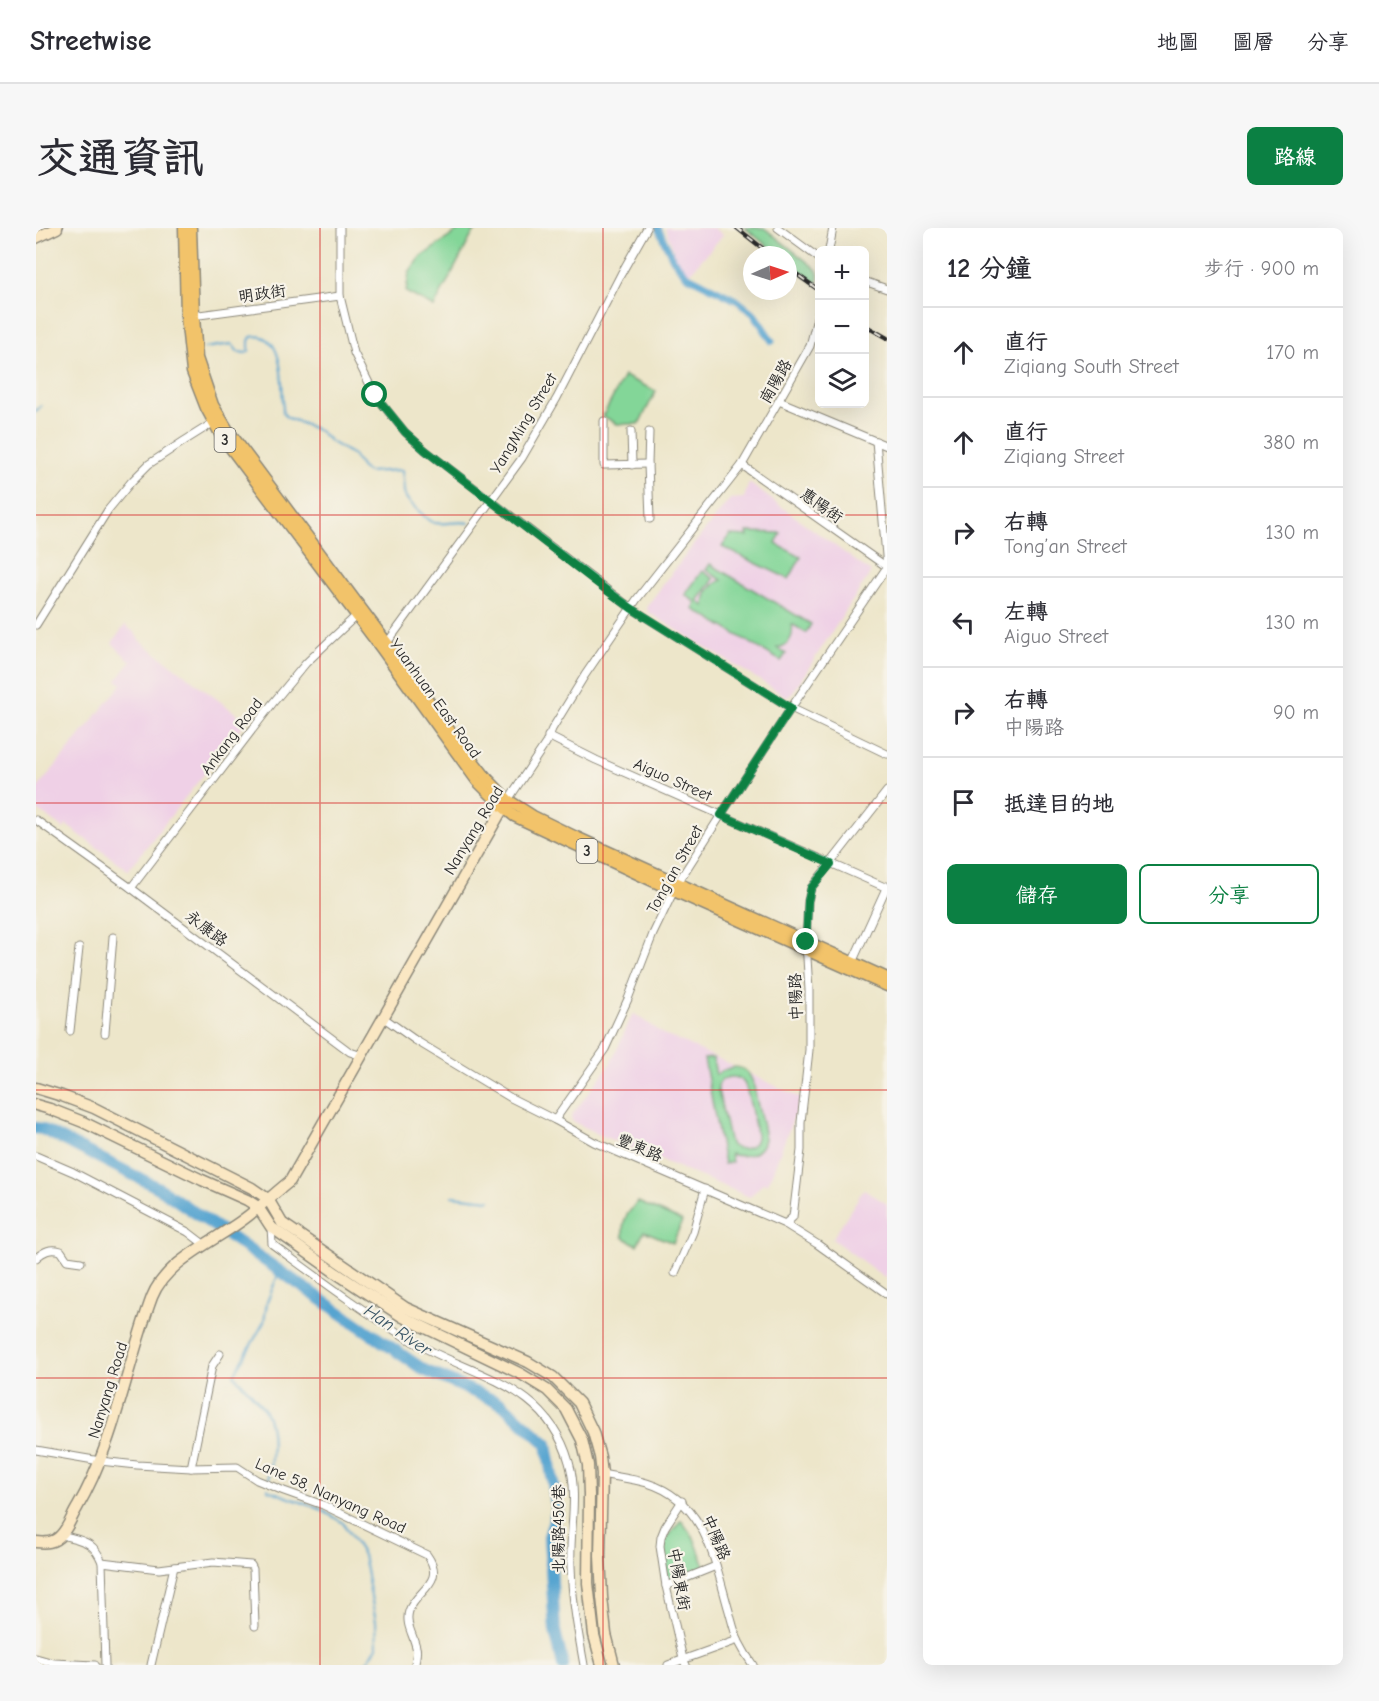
<!DOCTYPE html>
<html lang="zh-TW">
<meta charset="utf-8">
<style>
:root{--surface:#fff;--page:#f7f7f7;--text:#2b2b33;--muted:#7c7c81;--line:#e1e1e2;--accent:#0b8043}
body{margin:0;font-family:"Comic Neue","LXGW WenKai TC",sans-serif;background:var(--page);color:var(--text)}
.controls{position:absolute;right:18px;top:18px;display:grid;overflow:hidden;border-radius:9px;box-shadow:0 6px 24px #0002}
.controls button{width:54px;height:54px;display:grid;place-items:center;padding:0;border:0;border-bottom:2px solid var(--line);background:var(--surface);color:var(--text);font:30px sans-serif}
.compass{position:absolute;left:707px;top:18px;width:54px;height:54px;border-radius:50%;background:var(--surface);box-shadow:0 6px 24px #0002;rotate:87deg}
.stop{position:absolute;width:18px;height:18px;margin:-14px;border:4px solid #0b8043;border-radius:50%;background:#fff}
.stop.end{background:#0b8043;border-color:#fff;box-shadow:0 2px 6px #0008}
.list{margin:0;padding:0;list-style:none}
h2{display:flex;justify-content:space-between;align-items:center;height:78px;margin:0;padding:0 24px;font-size:26px}
h2 small{font-size:20px;font-weight:400;color:var(--muted)}
.list li{display:grid;grid-template-columns:39px 1fr auto;gap:18px;align-items:center;box-sizing:border-box;height:90px;padding:0 24px;border-top:2px solid var(--line)}
.list b{display:block;font-size:22px;white-space:nowrap}
.list p{margin:0;font-size:20px;white-space:nowrap;color:var(--muted)}
.list em{font-size:20px;font-style:normal;color:var(--muted)}
.actions{display:flex;gap:12px;padding:18px 24px}
.actions a{flex:1;padding:14px 0;border:2px solid var(--accent);border-radius:9px;text-align:center;font-size:21px;color:var(--accent)}
.actions .main{background:var(--accent);color:#fff}
.icon{flex:none;width:33px;height:33px;fill:none;stroke:currentColor;stroke-width:2;stroke-linecap:round;stroke-linejoin:round}
.map{position:relative;flex:none;width:851px;height:1437px;overflow:hidden;border-radius:9px}
header{display:flex;align-items:center;gap:36px;box-sizing:border-box;height:84px;padding:0 30px;background:var(--surface);border-bottom:2px solid var(--line)}
header strong{font-size:28px}
nav{display:flex;gap:33px;margin-inline-start:auto;font-size:21px}
.intro{display:flex;align-items:center;justify-content:space-between;box-sizing:border-box;height:144px;padding:0 36px}
h1{margin:0;font-size:42px}
.button{padding:15px 27px;border-radius:9px;background:var(--accent);color:#fff;font-size:21px;font-weight:700}
main{display:flex;gap:36px;padding:0 36px}
aside{flex:1;background:var(--surface);border-radius:9px;box-shadow:0 6px 24px #0002}
.map>svg:first-child{display:block}
.built{fill:#efd0e6}
.green{fill:#83d698;stroke:#578062;stroke-width:1.5;fill-rule:evenodd}
.lines{fill:none;stroke-linecap:round;stroke-linejoin:round}
.stream{stroke:#57a4d0;stroke-width:2}
.canal{stroke:#57a4d0;stroke-width:7}
.river{stroke:#57a4d0;stroke-width:12}
.street-casing{stroke:#8c887a;stroke-width:9}
.secondary-casing{stroke:#8c887a;stroke-width:13}
.primary-casing{stroke:#8c887a;stroke-width:13}
.street{stroke:#fff;stroke-width:7}
.secondary{stroke:#fae7c3;stroke-width:10}
.primary{stroke:#f2c36a;stroke-width:10}
.rail-casing{stroke:#2b2b2b;stroke-width:4.5}
.rail{stroke:#f7f3e8;stroke-width:2;stroke-dasharray:7;stroke-linecap:butt}
.route{stroke:#0b8043;stroke-width:8}
.grid{fill:none;stroke:#d62828;stroke-width:1.5;stroke-opacity:0.55}
.labels{text-anchor:middle;stroke-width:4.5;stroke-linejoin:round;paint-order:stroke}
.shield{fill:#f7f3e8;stroke:#686764;stroke-width:1.5}
.shield-label{font-size:15px;font-weight:bold;fill:#2b2b2b}
.street-label{font-size:16px;fill:#2b2b2b;stroke:#f7f3e8}
.water-label{font-size:18px;font-style:italic;fill:#3a5565;stroke:#f7f3e8}
</style>
<header>
<strong>Streetwise</strong>
<nav><a>地圖</a><a>圖層</a><a>分享</a></nav>
</header>
<div class="intro"><h1>交通資訊</h1><a class="button">路線</a></div>
<main>
<div class="map">
<svg width="851" height="1437" viewBox="0 0 851 1437">
<rect width="100%" height="100%" fill="#f7f3e8"/>
<filter id="ink" filterUnits="userSpaceOnUse"><feTurbulence type="fractalNoise" baseFrequency=".0167" numOctaves="2"/><feDisplacementMap in="SourceGraphic" scale="12" xChannelSelector="R" yChannelSelector="G"/><feConvolveMatrix kernelMatrix="1 2 1 2 8 2 1 2 1" color-interpolation-filters="sRGB"/></filter>
<filter id="wash" filterUnits="userSpaceOnUse"><feTurbulence type="fractalNoise" baseFrequency=".008" numOctaves="4" result="noise"/><feDisplacementMap in="SourceGraphic" scale="24" xChannelSelector="R" yChannelSelector="G"/><feGaussianBlur stdDeviation="1.35" result="paint"/><feColorMatrix in="noise" values="0 0 0 0 0 0 0 0 0 0 0 0 0 0 0 0 0 1.4 0 .05"/><feComposite in="paint" operator="in"/></filter>
<g filter="url(#wash)">
<rect width="100%" height="100%" fill="#ede6ca"/>
<g class="built">
<path d="M629,0H678L687,7L654,45L648,42L642,35Z"/>
<path d="M713,255L835,344L755,467L751,469L612,384L611,378L658,316L694,271L708,270Z"/>
<path d="M89,397L99,405L103,412L210,493L92,642L30,597L28,601L0,581V562L86,456L81,452L95,434L76,415Z"/>
<path d="M597,785L630,808L647,814L765,870L732,956L727,955L714,969L564,907L536,893L535,888L575,835Z"/>
<path d="M828,961L851,976V1051L796,1011Z"/>
</g>
<g class="green">
<path d="M426,0H442L436,7L398,79L370,64L373,45L385,29Z"/>
<path d="M709,0H728L779,40C784,46 783,49 780,56L752,34V27H743Z"/>
<path d="M588,148L620,163L603,196H581L567,188Z"/>
<path d="M711,304L745,305L740,316L765,329L753,351L686,319L694,307L712,308Z"/>
<path d="M674,336L775,396L770,405L756,396C758,409 753,418 741,420L750,426L745,433L657,381L660,374L649,367L666,343L678,351L662,373L669,378C669,366 673,357 686,352L670,342Z"/>
<path d="M677,830L680,847C689,841 700,835 710,843C719,851 719,867 722,878C724,888 729,901 728,911C725,928 707,930 694,926L696,934L688,936L668,831ZM696,849C701,849 705,851 708,855C711,859 721,905 720,910C717,923 702,923 694,916L682,862C681,854 688,849 696,849Z"/>
<path d="M602,974L646,993L637,1015L608,1003L601,1017L587,1009C586,992 590,986 602,974Z"/>
<path d="M645,1292L658,1310L670,1341L632,1357L626,1317Z"/>
</g>
<g class="lines">
<g class="stream">
<path d="M168,120L196,116L202,124L210,125L213,123V113L215,109C250,101 246,162 247,184L250,189L282,202L295,214L317,227L326,240L332,244L366,242C370,267 362,265 384,284C389,288 392,294 399,295C410,297 422,292 433,295"/>
<path d="M0,183L5,178"/>
<path d="M416,968L454,972"/>
<path d="M232,1254C235,1233 240,1203 229,1183C223,1172 207,1157 198,1147L228,1094L231,1074L244,1042"/>
<path d="M232,1260V1262L284,1281L307,1295L327,1327L340,1394L341,1419L329,1437"/>
</g>
<path class="canal" d="M622,0L637,31L650,47L702,73L718,86L736,113"/>
<path class="river" d="M0,900L6,901L123,960L388,1142L466,1176L511,1216L521,1282L513,1309L519,1403L527,1437"/>
</g>
</g>
<g filter="url(#ink)">
<g class="lines">
<g class="street-casing">
<g id="street">
<path d="M304,0V68L318,125L339,167L369,204L389,222L595,380L755,480L851,526"/>
<path d="M742,0L784,31"/>
<path d="M793,22L797,0"/>
<path d="M828,53L851,61"/>
<path d="M156,88L304,68"/>
<path d="M743,173L851,218"/>
<path d="M568,193V237L612,236"/>
<path d="M595,203L596,237"/>
<path d="M613,204L612,236L614,291"/>
<path d="M706,237L851,339"/>
<path d="M0,397L72,282L95,254L113,236L148,213L180,193"/>
<path d="M351,415L486,230L521,170L585,46L611,0"/>
<path d="M512,508L560,532L851,660"/>
<path d="M472,572L510,515L516,501L549,447L601,371L706,237L774,118L784,78"/>
<path d="M0,592L95,660L314,824L326,828"/>
<path d="M95,660L236,476L270,435L323,385"/>
<path d="M815,737L851,658"/>
<path d="M348,790L379,812L475,870L519,892L558,914L749,996L781,1016L851,1066"/>
<path d="M34,803L43,720"/>
<path d="M69,805L77,709"/>
<path d="M519,892L569,821L592,771L617,706L641,656L685,587L755,480L851,339L840,213"/>
<path d="M0,928L37,944L152,1004L169,1017"/>
<path d="M749,996L757,989L765,922V894L773,822V762L770,714L772,673L775,660L851,563"/>
<path d="M235,999L236,1016C281,1049 326,1083 374,1112C436,1149 510,1154 533,1234C543,1268 533,1304 535,1338C536,1371 542,1404 548,1437"/>
<path d="M0,1030C8,1023 14,1020 25,1023L31,1032L45,1034"/>
<path d="M639,1045L657,1004L669,961"/>
<path d="M0,1222L64,1233L101,1237L155,1240L201,1239L221,1252L248,1263L287,1277L391,1327C411,1355 380,1362 373,1383C369,1396 377,1406 380,1419C382,1424 379,1431 379,1437"/>
<path d="M155,1240L176,1138L184,1126"/>
<path d="M566,1246C581,1249 597,1251 611,1255C670,1273 678,1332 693,1383C696,1393 698,1404 703,1414C707,1422 712,1430 717,1437"/>
<path d="M646,1273L629,1299L625,1309L624,1318L630,1358L647,1431L650,1437"/>
<path d="M25,1307C46,1313 57,1312 66,1334L69,1437"/>
<path d="M66,1334L123,1341L177,1334L215,1337L217,1341L219,1398"/>
<path d="M630,1358L680,1338"/>
<path d="M0,1430L18,1435L59,1437"/>
<path d="M115,1437L138,1339"/>
<path d="M632,1437L702,1412"/>
</g>
</g>
<g class="secondary-casing">
<g id="secondary">
<path d="M0,10L21,0"/>
<path d="M0,860L26,868L58,880L216,960L232,971L246,995L370,1080L492,1134L517,1149L543,1175L557,1204L564,1229L566,1246L564,1328L566,1369L570,1406L578,1437"/>
<path d="M0,877L14,881L47,894L166,952L211,972L222,979L235,999L300,1045L367,1089L485,1146L511,1162L530,1181L546,1212L552,1237L553,1267L552,1355L558,1407L566,1437"/>
<path d="M0,1314C10,1315 18,1315 25,1307C32,1300 36,1288 41,1280C79,1215 90,1139 116,1069C130,1033 179,1013 208,991C224,979 239,965 254,953L471,573"/>
</g>
</g>
<g class="primary-casing">
<g id="primary">
<path d="M148,0L150,88L156,144L170,180L184,206L345,420L441,553L467,579L478,588L638,663L851,758"/>
<path d="M155,0L158,88L161,130L177,177L192,202L351,415L419,510L450,549L472,572L497,588L538,608L851,750"/>
</g>
</g>
<use href="#street" class="street"/>
<use href="#secondary" class="secondary"/>
<use href="#primary" class="primary"/>
<g class="rail-casing">
<g id="rail">
<path d="M701,0L735,27"/>
<path d="M752,40L784,63"/>
<path d="M828,97L851,110"/>
</g>
</g>
<use href="#rail" class="rail"/>
</g>
</g>
<g class="lines" filter="url(#ink)">
<path class="route" d="M339,167L369,204L389,222L569,361L595,380L755,480L685,587L795,636L775,660L772,673L770,714"/>
</g>
<path class="grid" d="M284,0V1437M567,0V1437M0,287H851M0,575H851M0,862H851M0,1150H851"/>
<g class="labels">
<g class="shield">
<rect x="178.5" y="200" width="21" height="24" rx="4.5"/>
<rect x="540.5" y="611" width="21" height="24" rx="4.5"/>
</g>
<g class="shield-label">
<text x="189" y="217">3</text>
<text x="551" y="628">3</text>
</g>
<g class="street-label">
<text transform="translate(226 65) rotate(-8)" y="6">明政街</text>
<text transform="translate(739 153) rotate(-60)" y="6">南陽路</text>
<text transform="translate(487 195) rotate(-59)" y="6">YangMing Street</text>
<text transform="translate(786 277) rotate(35)" y="6">惠陽街</text>
<text transform="translate(400 470) rotate(54)" y="6">Yuanhuan East Road</text>
<text transform="translate(195 508) rotate(-53)" y="6">Ankang Road</text>
<text transform="translate(637 551) rotate(24)" y="6">Aiguo Street</text>
<text transform="translate(437 602) rotate(-59)" y="6">Nanyang Road</text>
<text transform="translate(638 641) rotate(-61)" y="6">Tong’an Street</text>
<text transform="translate(171 700) rotate(37)" y="6">永康路</text>
<text transform="translate(759 769) rotate(-92)" y="6">中陽路</text>
<text transform="translate(604 919) rotate(23)" y="6">豐東路</text>
<text transform="translate(71 1162) rotate(-73)" y="6">Nanyang Road</text>
<text transform="translate(295 1267) rotate(24)" y="6">Lane 58, Nanyang Road</text>
<text transform="translate(522 1301) rotate(-90)" y="6">北陽路450巷</text>
<text transform="translate(681 1309) rotate(67)" y="6">中陽路</text>
<text transform="translate(644 1351) rotate(80)" y="6">中陽東街</text>
</g>
<g class="water-label">
<text transform="translate(362 1102) rotate(34)" y="6">Han River</text>
</g>
</g>
</svg>
<div class="controls">
<button>+</button>
<button>−</button>
<button><svg class="icon" aria-label="layers" viewBox="0 0 24 24"><path d="M12 4l9 5-9 5-9-5zM3 14l9 5 9-5"/></svg></button>
</div>
<svg class="compass" viewBox="-18 -18 36 36"><path d="M0-13l5 13h-10z" fill="#e53935"/><path d="M0 13l5-13h-10z" fill="#7c7c81"/></svg>
<div class="stop" style="left:339px;top:167px"></div>
<div class="stop end" style="left:770px;top:714px"></div>
</div>
<aside>
<h2>12 分鐘<small>步行 · 900 m</small></h2>
<ul class="list">
<li><svg class="icon" aria-label="ahead" viewBox="0 0 24 24"><path d="M12 20V5M6 11l6-6 6 6"/></svg><div><b>直行</b><p>Ziqiang South Street</p></div><em>170 m</em></li>
<li><svg class="icon" aria-label="ahead" viewBox="0 0 24 24"><path d="M12 20V5M6 11l6-6 6 6"/></svg><div><b>直行</b><p>Ziqiang Street</p></div><em>380 m</em></li>
<li><svg class="icon" aria-label="right" viewBox="0 0 24 24"><path d="M7 20v-9h11M14 6l5 5-5 5"/></svg><div><b>右轉</b><p>Tong’an Street</p></div><em>130 m</em></li>
<li><svg class="icon" aria-label="left" viewBox="0 0 24 24"><path d="M17 20v-9H6M10 6l-5 5 5 5"/></svg><div><b>左轉</b><p>Aiguo Street</p></div><em>130 m</em></li>
<li><svg class="icon" aria-label="right" viewBox="0 0 24 24"><path d="M7 20v-9h11M14 6l5 5-5 5"/></svg><div><b>右轉</b><p>中陽路</p></div><em>90 m</em></li>
<li><svg class="icon" aria-label="arrive" viewBox="0 0 24 24"><path d="M6 21V4h12l-3 4 3 4H6"/></svg><div><b>抵達目的地</b></div></li>
</ul>
<div class="actions"><a class="main">儲存</a><a>分享</a></div>
</aside>
</main>
